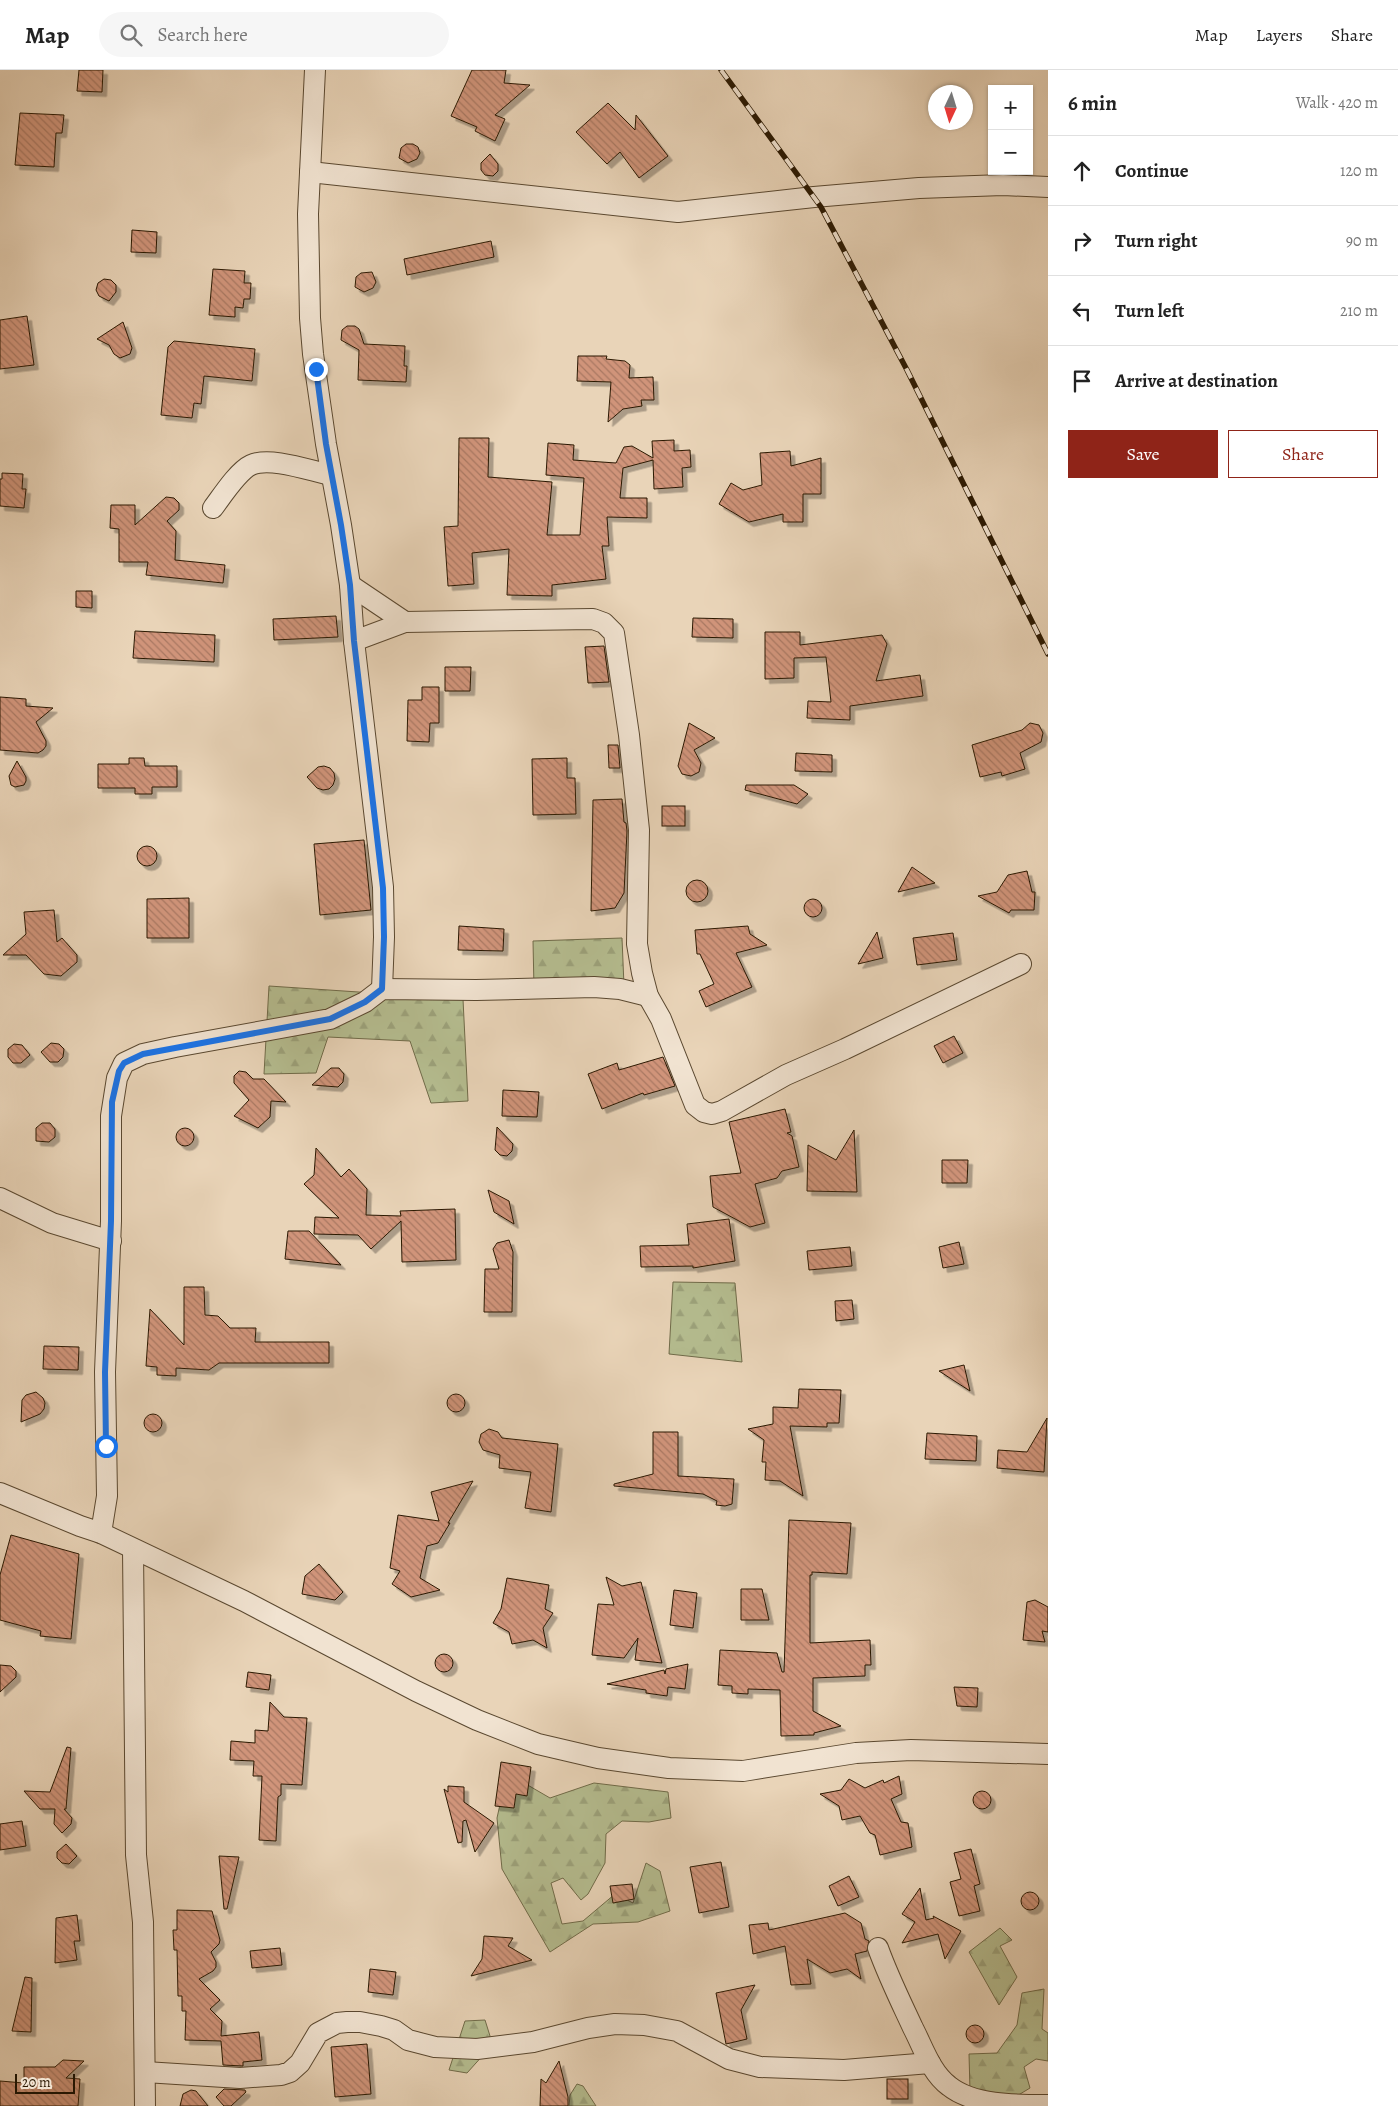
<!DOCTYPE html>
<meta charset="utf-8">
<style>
:root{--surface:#fff;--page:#f6f6f6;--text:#222;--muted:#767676;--line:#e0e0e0;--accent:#8f2418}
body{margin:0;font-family:Alegreya,serif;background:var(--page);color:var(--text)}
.controls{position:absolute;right:15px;top:15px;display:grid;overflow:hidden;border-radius:0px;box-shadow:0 1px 4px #0004}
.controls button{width:45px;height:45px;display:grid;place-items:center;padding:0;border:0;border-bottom:1px solid var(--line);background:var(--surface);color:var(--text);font:25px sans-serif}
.compass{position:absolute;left:928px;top:15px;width:45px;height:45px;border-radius:50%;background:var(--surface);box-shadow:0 1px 4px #0004;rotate:184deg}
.scale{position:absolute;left:15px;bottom:12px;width:60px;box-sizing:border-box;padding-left:5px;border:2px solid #2b1902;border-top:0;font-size:14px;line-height:18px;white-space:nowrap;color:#2b1902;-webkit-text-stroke:4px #f1e3d1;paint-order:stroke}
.stop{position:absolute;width:15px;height:15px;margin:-11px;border:4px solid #1a73e8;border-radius:50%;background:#fff}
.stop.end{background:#1a73e8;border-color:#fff;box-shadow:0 1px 5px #0008}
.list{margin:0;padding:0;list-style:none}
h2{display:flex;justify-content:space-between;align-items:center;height:65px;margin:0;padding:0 20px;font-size:21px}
h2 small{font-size:16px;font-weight:400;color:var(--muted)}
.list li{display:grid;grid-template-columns:32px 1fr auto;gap:15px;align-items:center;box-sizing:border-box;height:70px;padding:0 20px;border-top:1px solid var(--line)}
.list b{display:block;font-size:19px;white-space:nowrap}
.list em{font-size:16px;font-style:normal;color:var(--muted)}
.actions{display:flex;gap:10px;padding:15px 20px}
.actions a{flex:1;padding:11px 0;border:1px solid var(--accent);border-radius:0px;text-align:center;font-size:18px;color:var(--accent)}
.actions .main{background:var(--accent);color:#fff}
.icon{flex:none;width:28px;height:28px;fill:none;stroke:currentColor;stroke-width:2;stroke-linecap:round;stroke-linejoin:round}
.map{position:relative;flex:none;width:1048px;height:2036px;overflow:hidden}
header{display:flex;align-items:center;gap:30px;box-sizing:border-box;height:70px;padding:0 25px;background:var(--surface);border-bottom:1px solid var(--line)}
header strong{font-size:24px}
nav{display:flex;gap:28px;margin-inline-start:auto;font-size:18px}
.search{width:350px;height:45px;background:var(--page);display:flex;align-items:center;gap:12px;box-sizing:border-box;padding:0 18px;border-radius:28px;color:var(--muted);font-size:19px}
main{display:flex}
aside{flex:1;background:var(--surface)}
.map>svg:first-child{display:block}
.forest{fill:url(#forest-firs);stroke:#706b49}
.building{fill:url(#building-back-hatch);stroke:#2b1902;filter:url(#shadow)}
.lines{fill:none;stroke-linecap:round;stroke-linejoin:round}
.minor-casing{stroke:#5a4830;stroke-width:22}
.minor{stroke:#f1e3d1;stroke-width:20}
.rail-casing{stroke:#2b1902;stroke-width:5.5}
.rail{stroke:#f1e3d1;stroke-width:4;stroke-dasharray:11;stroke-linecap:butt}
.route{stroke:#1a73e8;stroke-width:6}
</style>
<header>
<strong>Map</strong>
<div class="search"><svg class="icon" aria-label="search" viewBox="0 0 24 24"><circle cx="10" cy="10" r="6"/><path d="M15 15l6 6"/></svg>Search here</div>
<nav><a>Map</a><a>Layers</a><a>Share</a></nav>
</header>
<main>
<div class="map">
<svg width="1048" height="2036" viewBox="0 0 1048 2036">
<defs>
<pattern id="forest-firs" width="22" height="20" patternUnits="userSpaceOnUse" patternTransform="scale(1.25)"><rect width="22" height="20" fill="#b5bd90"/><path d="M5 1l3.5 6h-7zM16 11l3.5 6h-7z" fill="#9ca27b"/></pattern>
<pattern id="building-back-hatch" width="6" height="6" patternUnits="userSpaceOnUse" patternTransform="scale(1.25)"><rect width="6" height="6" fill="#d0947a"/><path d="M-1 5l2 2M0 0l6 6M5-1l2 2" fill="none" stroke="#a97862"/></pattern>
<filter id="shadow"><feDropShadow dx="4.5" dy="4.5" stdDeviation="0" flood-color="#0004"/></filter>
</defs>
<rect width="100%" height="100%" fill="#e9d4b8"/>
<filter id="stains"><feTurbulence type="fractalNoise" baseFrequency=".004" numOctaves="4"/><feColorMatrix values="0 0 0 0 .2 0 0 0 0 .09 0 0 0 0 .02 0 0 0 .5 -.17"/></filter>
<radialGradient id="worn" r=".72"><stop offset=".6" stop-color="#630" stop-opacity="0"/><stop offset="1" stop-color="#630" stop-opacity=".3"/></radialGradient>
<g class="forest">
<path d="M622,868L624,916L534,919L533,871Z"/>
<path d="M269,916L463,929L468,1031L431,1033L410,971L328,967L316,1003L264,1004Z"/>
<path d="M673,1212L735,1213L742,1292L669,1284Z"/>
<path d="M507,1703L550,1728L594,1713L668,1722L671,1748L649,1752L622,1751L606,1764L605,1793L588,1824L581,1830L563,1808L551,1813L562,1854L583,1851L615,1824L633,1833L646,1793L660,1801L670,1841L638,1852L593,1854L550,1882L502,1799L497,1748Z"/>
<path d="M1000,1858L1012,1870L1000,1876L1017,1907L999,1935L969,1882Z"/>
<path d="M1044,1919L1042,1959L1048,1963V1991L1036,1989L1024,1997L1030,2018L1002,2035L970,2021L969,1984L997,1983L1017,1955L1022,1923Z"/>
<path d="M485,1950L490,1966L485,1983L467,2003L449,2000L465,1951Z"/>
<path d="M577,2014L583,2016L596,2036H569L570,2025Z"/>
</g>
<g class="building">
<path d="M79,0H103L102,22L77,21Z"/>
<path d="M472,0H506L504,13L530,15L495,45L505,49L495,71L475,61L477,57L451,46Z"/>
<path d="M608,33L635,60L636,45L668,86L639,108L620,82L607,94L576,62Z"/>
<path d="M20,43L64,45L62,63H56L54,97L15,95Z"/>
<path d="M406,74H413L418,77L420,83L417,89L408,93L399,88L401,78Z"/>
<path d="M490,84L498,94V101L493,106L485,105L481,100V93Z"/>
<path d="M132,160L157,162L156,183L131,182Z"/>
<path d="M491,171L494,187L407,205L404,189Z"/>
<path d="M213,199L245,201L244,213H251L250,229H244L243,238L235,237V247L209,245Z"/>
<path d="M372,202L376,212L373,218L364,222L355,217L356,207L361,203Z"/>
<path d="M104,209L111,210L116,215V222L109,231L99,226L96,220L98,213Z"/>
<path d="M27,246L34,295L0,299V250Z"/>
<path d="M123,252L132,278L130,284L120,288L114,284L109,275L97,269Z"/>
<path d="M347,256H355L359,259L364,274L405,276L404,296H407L406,312L358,310L359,280L341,270L342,260Z"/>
<path d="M174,271L255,279L252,311L204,306L201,334L194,333L192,348L161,345L168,277Z"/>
<path d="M578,286H607L606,289L625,291L630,295L629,308L653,307L654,330H641L642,336L623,339L608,352L611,312L577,311Z"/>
<path d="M459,368H489L488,407L552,412L547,465H580L584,408L546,405L548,373L574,375L573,390L616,393L624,377L632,376L653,388L652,371L674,370V381L690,380L691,397L682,398L683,417L654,419L653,390L623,398L620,428H647V448L607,447L609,476H602L606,509L552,515V526L507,525L509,479L472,483L474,514L448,516L444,457L458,456Z"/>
<path d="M790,381L791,396L821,388V424H803V452H783V444L749,452L719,434L731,413L743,420L762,415L760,383Z"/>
<path d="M2,403L23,404L22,419H26L24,438L0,436V409H2Z"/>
<path d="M166,427L174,428L179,433V440L167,451L176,461L175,490L225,495L223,513L146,505L148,492H119V459L110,458L111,435H135V455Z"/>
<path d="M76,521H92V538L76,537Z"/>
<path d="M336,546L338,567L274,570L273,549Z"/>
<path d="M693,548L733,549V568L692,567Z"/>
<path d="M135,561L215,565L214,592L133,588Z"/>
<path d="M765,562H800V575L882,565L887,574L876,611L920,605L923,626L850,636V650L807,648L808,631L831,632L826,587L794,588V608L765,609Z"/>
<path d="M604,576L609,612L588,613L585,577Z"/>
<path d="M445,597H471L470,621H445Z"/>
<path d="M422,617H439V653H430L429,672L407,671L408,630H422Z"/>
<path d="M0,627L26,629V636L53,638L36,652L46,671V676L43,680L38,683L0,680Z"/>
<path d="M689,653L715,668L694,680L701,693L699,702L691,706L682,704L678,696Z"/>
<path d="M1030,653L1039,655L1043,663L1041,672L1020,683L1025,699L1002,706L1001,702L980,707L972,675L1022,660Z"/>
<path d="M608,675H618L620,698H609Z"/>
<path d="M796,683L832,685V702L795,701Z"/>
<path d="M129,688H144L145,696H177V717H152V724H135V718H98V694H129Z"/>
<path d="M567,688V708H575L576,744L533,745L532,689Z"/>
<path d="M17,691L26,707V711L24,715L15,717L11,715L9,706Z"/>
<path d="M324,696L330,698L334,703L335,709L333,715L329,719L323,720L317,718L307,707L318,697Z"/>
<path d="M746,715H794L808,724L797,734L745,720Z"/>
<path d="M622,729L624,752L626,753L627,761L624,823L615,838L591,841L593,730Z"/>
<rect x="662" y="736" width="23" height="20"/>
<path d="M364,770L371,840L320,845L314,774Z"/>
<circle cx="147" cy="786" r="10"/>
<path d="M912,797L935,813L898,822Z"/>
<path d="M1027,801L1032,822H1035L1034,840H1011L1009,843L978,826L997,822L1008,805Z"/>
<circle cx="697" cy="821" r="11"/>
<path d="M189,828V868H147V829Z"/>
<circle cx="813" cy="838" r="9"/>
<path d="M54,840L57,872L62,868L77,885V892L61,906L44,904L26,885H3L26,864L24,842Z"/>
<path d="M459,856L504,859L503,881L458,880Z"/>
<path d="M748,856L750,864L767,875L736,883L752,917L706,937L699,921L714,914L700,884H697L695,860Z"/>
<path d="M877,862L883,888L858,894Z"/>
<path d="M953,863L957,890L917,895L913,868Z"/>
<path d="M954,966L963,983L943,993L934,976Z"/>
<path d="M51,973L59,974L64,979L63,987L58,992H50L41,982Z"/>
<path d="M14,974L22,975L30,985L21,993H13L8,987V979Z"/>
<path d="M663,987L675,1016L644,1025L643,1023L602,1039L588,1004L617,993L619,1000Z"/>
<path d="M331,998H339L344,1004L343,1012L338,1017L312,1015Z"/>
<path d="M239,1001L246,1002L253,1009H264L286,1032L271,1031L270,1047L258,1058L234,1046L249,1030L234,1013V1006Z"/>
<path d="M503,1020L539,1022L537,1047L502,1046Z"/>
<path d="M785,1039L791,1062L787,1063L792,1066L799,1097L782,1101L777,1108L755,1114L765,1153L750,1157L713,1137L710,1106L741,1103L729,1052Z"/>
<path d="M42,1053H50L55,1059V1067L49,1072L36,1071V1058Z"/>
<path d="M497,1057L513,1074L512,1081L507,1086L500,1085L495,1080Z"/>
<circle cx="185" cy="1067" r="9"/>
<path d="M854,1060L857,1122L807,1121L808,1075L836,1090Z"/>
<path d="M316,1078L341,1107L349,1099L367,1119L366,1145L401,1146L400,1141L455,1139L456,1190L402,1192L401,1151L371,1179L358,1165L314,1164L315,1147L339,1148L304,1114L314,1105Z"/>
<path d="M942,1090H968L967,1113H942Z"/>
<path d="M488,1120L509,1131L514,1154L494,1142Z"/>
<path d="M729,1149L735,1191L693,1198V1196L641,1197L640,1176L689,1175L687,1154Z"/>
<path d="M288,1161H309L341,1195L285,1189Z"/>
<path d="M509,1170L513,1182L512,1242H484L485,1199H499L493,1179L497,1173Z"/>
<path d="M959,1172L964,1194L943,1198L939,1177Z"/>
<path d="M850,1177L852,1196L809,1200L807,1181Z"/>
<path d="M184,1217H204L205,1245L218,1246L230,1258H256L255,1272H329V1293H219L209,1300L176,1298V1306L157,1305V1297L146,1296L150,1239L184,1275Z"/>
<path d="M852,1230L854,1249L836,1251L835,1231Z"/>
<path d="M44,1276L79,1277L78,1300L43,1299Z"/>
<path d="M964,1295L970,1321L939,1301Z"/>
<path d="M799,1319L841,1320L839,1353H827V1357L790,1356L803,1426L780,1411L765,1410L766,1392H762L764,1370L748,1359L773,1354V1337L798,1338Z"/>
<path d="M36,1322L43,1328L45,1333L44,1339L40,1344L21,1352L22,1330L26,1325Z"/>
<circle cx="456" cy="1333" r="9"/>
<circle cx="153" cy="1353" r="9"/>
<path d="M1047,1348L1044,1402L997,1398L998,1380L1027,1382Z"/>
<path d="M489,1359L498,1362L502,1368L558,1374L551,1442L525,1438L531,1402L499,1398L500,1385L483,1380L479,1372L481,1364Z"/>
<path d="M653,1362H678V1406L734,1409L732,1434L725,1436L716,1435L717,1431L703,1424L614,1416V1414L653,1404Z"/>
<path d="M927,1363L977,1366L976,1391L925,1389Z"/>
<path d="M473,1411L448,1453H450L438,1473L427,1476L420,1508L440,1520L411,1527L392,1514L400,1501L390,1498L398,1445L439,1451L431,1422Z"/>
<path d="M789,1450L851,1453L847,1504L812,1502V1505H810V1573L870,1570L871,1595H865V1606L813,1608V1641L841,1656L814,1663V1665L781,1666L780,1620L748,1619V1624L732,1623V1616L718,1615L720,1580L777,1583L782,1602H784Z"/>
<path d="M11,1465L79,1484L71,1569L40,1566L41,1561L0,1550V1505Z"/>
<path d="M319,1494L343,1522L335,1530L302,1524L305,1506Z"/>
<path d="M606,1507L622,1516L641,1512L662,1593L635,1590L638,1568L624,1588L592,1585L598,1534L614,1535Z"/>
<path d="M507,1508L549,1515L545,1539L553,1543L543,1558L547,1578L533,1570L512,1574L509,1562L493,1553L501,1539Z"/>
<path d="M741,1519H762L769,1550H741Z"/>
<path d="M674,1520L697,1523L693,1558L670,1555Z"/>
<path d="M1035,1530L1048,1537V1562L1042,1561L1045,1572L1023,1570L1027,1532Z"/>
<circle cx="444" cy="1593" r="9"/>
<path d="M688,1594L685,1619L668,1617L667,1626L646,1623V1620L607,1614L664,1600L665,1604L666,1599Z"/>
<path d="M0,1595L11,1596L16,1601V1607L0,1622Z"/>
<path d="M248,1602L271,1605L269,1620L246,1617Z"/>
<path d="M954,1617L978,1618L977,1637L957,1636Z"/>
<path d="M270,1632L284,1647L307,1648L302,1715L281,1714V1725L278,1727L276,1771L259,1770L262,1706H253L254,1691L230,1690L231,1671L255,1673V1660L268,1661Z"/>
<path d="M67,1677L71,1678L66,1739H64L72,1748L71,1754L62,1763L54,1754L55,1739H40L24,1721L50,1722Z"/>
<path d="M501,1692L531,1697L527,1726L516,1724L514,1738L495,1736Z"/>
<path d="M899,1706L902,1724L891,1729L901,1752L908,1753L912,1777L880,1785L875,1765L870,1763L860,1746L842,1750L839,1736L820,1724L841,1720L849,1709L865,1718L883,1710L884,1713Z"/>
<path d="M448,1716L464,1717V1732L494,1753L475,1782L466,1750L463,1751L462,1772L458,1773L444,1719L448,1722Z"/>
<circle cx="982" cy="1730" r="9"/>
<path d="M22,1751L26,1776L0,1780V1754Z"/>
<path d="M66,1774L77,1786L69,1794L62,1793L57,1788V1782Z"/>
<path d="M971,1779L980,1814L974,1816L980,1841L959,1846L950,1812L961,1809L954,1783Z"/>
<path d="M219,1786L239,1787L227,1839H224Z"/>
<path d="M721,1792L729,1837L699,1843L690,1797Z"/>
<path d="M849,1806L859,1827L838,1836L829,1816Z"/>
<path d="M632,1814L634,1829L613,1833L610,1816Z"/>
<path d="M920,1818L926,1850L934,1848L933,1846L961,1861L945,1889L938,1864L902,1873L915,1852L902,1844Z"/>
<circle cx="1030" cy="1831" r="9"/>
<path d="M177,1840L212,1841L220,1870L219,1874L211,1882L216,1892V1897L213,1901L199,1909L220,1930L210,1939L222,1951L221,1966L259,1962L262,1990L243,1992V1996L223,1995L221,1971L185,1970L186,1941H182V1926H178L177,1880H174L173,1860H177Z"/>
<path d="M845,1843L861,1853L865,1869L869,1871L867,1881L855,1884L861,1909L847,1899L830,1903L807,1889L811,1914L791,1915L785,1876L753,1884L749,1855L768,1853L769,1860Z"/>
<path d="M77,1845L80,1871H74L77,1890L55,1893L56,1848Z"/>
<path d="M484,1866L513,1868L508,1876L532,1890L471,1906L482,1889Z"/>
<path d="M280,1878L282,1895L252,1898L250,1881Z"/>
<path d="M370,1899L396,1902L393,1925L368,1922Z"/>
<path d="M25,1907L32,1908L31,1962L12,1961Z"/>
<path d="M755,1915L741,1940L747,1969L726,1974L716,1923Z"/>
<circle cx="975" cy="1964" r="9"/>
<path d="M367,1974L371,2024L335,2027L331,1977Z"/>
<path d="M63,1990L84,1991L66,2008L80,2009L78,2036H0V2011L24,2013V1997H55Z"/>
<path d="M559,1991L568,2027V2036H540L541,2009L546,2013Z"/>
<rect x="887" y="2009" width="21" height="20"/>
<path d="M224,2019L245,2020L246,2022L231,2036H224L216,2027Z"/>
<path d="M191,2020L196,2021L208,2036H180L183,2024Z"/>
</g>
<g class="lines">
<g class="minor-casing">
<g id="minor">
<path d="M315,0L308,144L310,248L313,284L326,374L341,455L350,515L354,571L383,817L384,867L382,919"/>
<path d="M310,102L678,142L814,127L919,118L1003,115L1048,117"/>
<path d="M213,438C222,426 238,401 251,395C270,386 311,401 331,405"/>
<path d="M350,515L405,552"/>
<path d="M354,571L405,552L593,549L604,553L614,563L629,665L639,760L637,874L642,903L648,926L661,949L695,1035L704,1042L712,1044L722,1041L786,1005L845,979L1021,894"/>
<path d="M0,1128L52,1153L111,1171"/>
<path d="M0,1423L80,1456L101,1463L244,1531L416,1621L477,1650L538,1674L598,1688L669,1698L743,1701L856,1683L911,1680L1048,1684"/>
<path d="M101,1463L107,1426L105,1302L111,1151V1046L117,1008L124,993L143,984L175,977L330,949L365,932L382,919L476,920L594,917L620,919L648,926"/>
<path d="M133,1479L136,1785L143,1852L145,2036"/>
<path d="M878,1878C888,1906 901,1932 913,1958C923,1977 931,2003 949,2016C974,2036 1018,2035 1048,2035"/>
<path d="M145,2002L240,2008L281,2005L290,2002L300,1993L318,1963L337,1953L347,1952H360L381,1956L394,1960L408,1970L435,1977L477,1979L533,1972L588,1958L615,1954L644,1955L677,1961L729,1989L760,1997L844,2000L930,1993"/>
</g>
</g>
<use href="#minor" class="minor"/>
<g class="rail-casing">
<path id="rail" d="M721,0L821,137L907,300L1048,584"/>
</g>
<use href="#rail" class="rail"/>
</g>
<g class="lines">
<path class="route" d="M106,1376L105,1302L111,1151L112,1032L119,1001L124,993L143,984L330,949L365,932L382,919L384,867L383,818L354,571L350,515L341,455L326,374L316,299"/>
</g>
<rect width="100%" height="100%" filter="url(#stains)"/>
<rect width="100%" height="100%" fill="url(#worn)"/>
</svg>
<div class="controls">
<button>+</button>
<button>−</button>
</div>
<svg class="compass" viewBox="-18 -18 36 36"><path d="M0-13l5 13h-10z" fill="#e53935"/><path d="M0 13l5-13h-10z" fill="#767676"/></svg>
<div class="scale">20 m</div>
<div class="stop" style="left:106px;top:1376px"></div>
<div class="stop end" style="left:316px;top:299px"></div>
</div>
<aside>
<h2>6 min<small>Walk · 420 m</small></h2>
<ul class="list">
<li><svg class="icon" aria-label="ahead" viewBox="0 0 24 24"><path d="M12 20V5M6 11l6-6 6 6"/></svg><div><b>Continue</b></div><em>120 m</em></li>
<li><svg class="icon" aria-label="right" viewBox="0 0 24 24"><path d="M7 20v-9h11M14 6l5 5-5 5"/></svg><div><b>Turn right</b></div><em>90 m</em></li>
<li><svg class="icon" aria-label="left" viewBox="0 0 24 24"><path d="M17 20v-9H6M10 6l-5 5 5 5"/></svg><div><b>Turn left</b></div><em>210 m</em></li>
<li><svg class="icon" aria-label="arrive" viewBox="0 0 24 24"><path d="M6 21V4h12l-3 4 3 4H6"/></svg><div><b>Arrive at destination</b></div></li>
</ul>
<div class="actions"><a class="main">Save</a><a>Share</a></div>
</aside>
</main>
